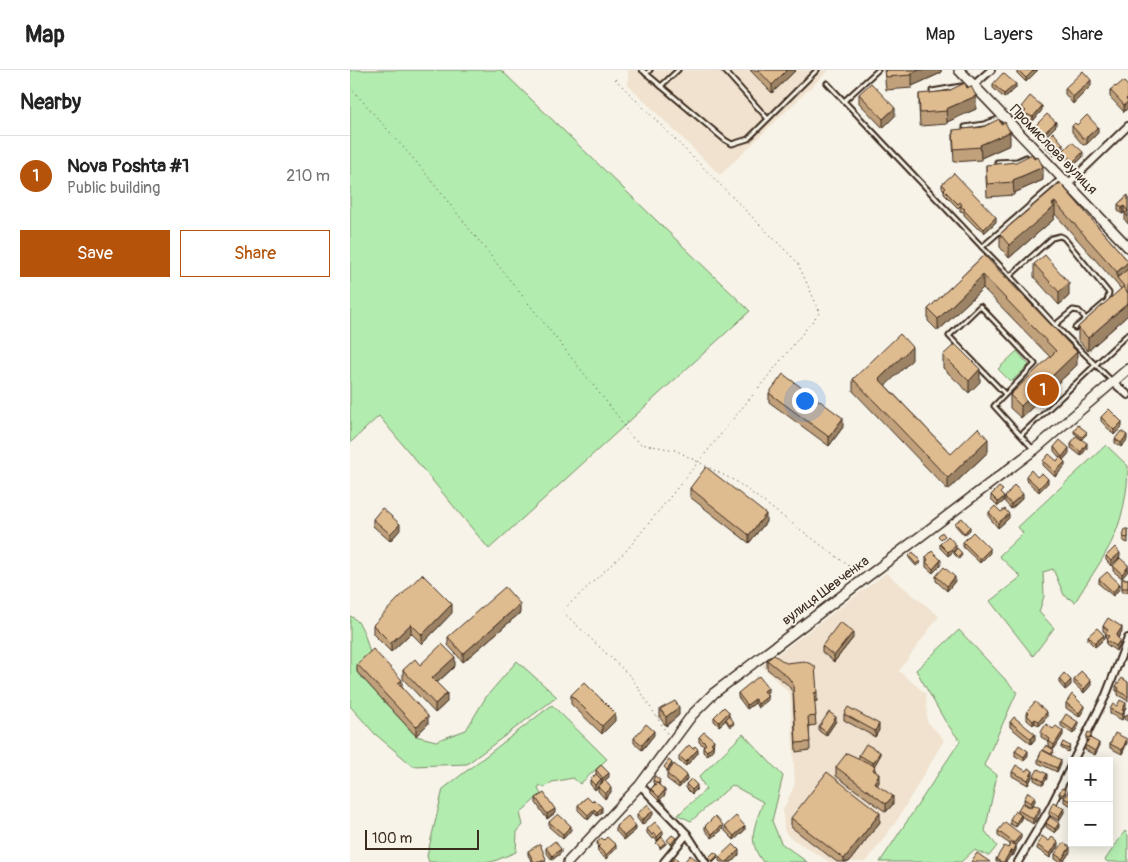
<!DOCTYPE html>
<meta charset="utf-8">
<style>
:root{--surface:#fff;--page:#f6f6f6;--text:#222;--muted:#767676;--line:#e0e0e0;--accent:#b45309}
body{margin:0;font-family:Pangolin,sans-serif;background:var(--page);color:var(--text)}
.controls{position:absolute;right:15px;bottom:15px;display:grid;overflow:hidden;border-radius:0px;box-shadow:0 2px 12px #0003}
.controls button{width:45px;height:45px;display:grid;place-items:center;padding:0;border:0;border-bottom:1px solid var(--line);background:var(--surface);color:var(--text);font:25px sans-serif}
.scale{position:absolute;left:15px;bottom:12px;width:114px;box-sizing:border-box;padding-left:5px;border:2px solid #3b2a1e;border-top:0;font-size:14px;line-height:18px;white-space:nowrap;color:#3b2a1e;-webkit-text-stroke:4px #f7f3e8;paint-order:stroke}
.you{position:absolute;left:454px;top:330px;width:18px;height:18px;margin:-12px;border:4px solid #fff;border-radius:50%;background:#1a73e8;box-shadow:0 0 0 8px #1a73e833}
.badge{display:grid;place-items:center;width:32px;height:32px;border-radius:50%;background:var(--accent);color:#fff;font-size:16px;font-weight:700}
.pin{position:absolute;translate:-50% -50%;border:2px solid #fff;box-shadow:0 1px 5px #0006}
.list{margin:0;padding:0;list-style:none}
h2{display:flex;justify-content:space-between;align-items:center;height:65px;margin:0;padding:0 20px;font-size:21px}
h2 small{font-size:16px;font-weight:400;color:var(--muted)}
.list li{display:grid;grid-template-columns:32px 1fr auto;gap:15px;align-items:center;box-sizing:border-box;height:80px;padding:0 20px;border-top:1px solid var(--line)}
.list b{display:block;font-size:19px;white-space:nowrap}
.list p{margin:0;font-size:16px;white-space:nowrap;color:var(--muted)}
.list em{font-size:16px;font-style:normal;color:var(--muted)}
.actions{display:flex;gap:10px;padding:15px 20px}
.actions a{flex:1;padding:11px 0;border:1px solid var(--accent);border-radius:0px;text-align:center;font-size:18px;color:var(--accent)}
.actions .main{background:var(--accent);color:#fff}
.map{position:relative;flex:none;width:778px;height:792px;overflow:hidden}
header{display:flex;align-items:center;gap:30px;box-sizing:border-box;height:70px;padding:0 25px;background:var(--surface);border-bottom:1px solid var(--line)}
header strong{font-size:24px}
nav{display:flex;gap:28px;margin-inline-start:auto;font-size:18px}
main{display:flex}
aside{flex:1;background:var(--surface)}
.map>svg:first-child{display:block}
.built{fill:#f0e2ce}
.green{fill:#b3ecaf;stroke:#778b66}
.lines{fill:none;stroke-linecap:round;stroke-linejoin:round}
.lane-casing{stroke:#3b2a1e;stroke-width:7}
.street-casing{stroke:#3b2a1e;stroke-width:10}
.secondary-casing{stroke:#3b2a1e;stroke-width:12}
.path{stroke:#3b2a1e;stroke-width:1;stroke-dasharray:1 4;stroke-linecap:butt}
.lane{stroke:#f7f3e8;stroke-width:3}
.street{stroke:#f7f3e8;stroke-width:6}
.secondary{stroke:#f7f3e8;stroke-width:9}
.wall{fill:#c0a17c;stroke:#3b2a1e}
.shaded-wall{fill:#9c8365;stroke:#3b2a1e}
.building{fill:#dfbb90;stroke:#3b2a1e}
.labels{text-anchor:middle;stroke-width:4;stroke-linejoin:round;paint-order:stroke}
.street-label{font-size:14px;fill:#3b2a1e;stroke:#f7f3e8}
</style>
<header>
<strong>Map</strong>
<nav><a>Map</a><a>Layers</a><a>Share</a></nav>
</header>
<main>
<aside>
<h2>Nearby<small></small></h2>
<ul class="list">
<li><span class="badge">1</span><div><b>Nova Poshta #1</b><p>Public building</p></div><em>210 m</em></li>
</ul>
<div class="actions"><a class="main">Save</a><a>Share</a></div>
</aside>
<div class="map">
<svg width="778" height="792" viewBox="0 0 778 792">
<rect width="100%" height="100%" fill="#f7f3e8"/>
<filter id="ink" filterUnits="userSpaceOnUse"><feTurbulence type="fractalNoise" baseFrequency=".02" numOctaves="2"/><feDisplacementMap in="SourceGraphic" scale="10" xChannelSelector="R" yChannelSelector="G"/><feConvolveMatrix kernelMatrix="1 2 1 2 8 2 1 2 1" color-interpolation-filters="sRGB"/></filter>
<g filter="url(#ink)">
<g class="built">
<path d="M278,0H479L370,105L278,15Z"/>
<path d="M536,503L589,546L549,601L576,624L577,651L594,670L546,752L516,792H480L439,767L434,760L433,740L445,714L440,624L412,596Z"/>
</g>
<g class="green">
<path d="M0,0H151L400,241L139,479L29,346L0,373Z"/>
<path d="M667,281L679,295L661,312L648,299Z"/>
<path d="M756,375L778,396C778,422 772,452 760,475C750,495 736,513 725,532L714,525L703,499L693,502L694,526L689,542L704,558L683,586L640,531L671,507L649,486L673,463L668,457Z"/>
<path d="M0,546C13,551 16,570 20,583L7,602L66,666L86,671L116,660L136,627L167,591L207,627L117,694L63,696L25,664L0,636Z"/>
<path d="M609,560L667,622L634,695L647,705L635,761L647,776L639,786L624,780L611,792H530L610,671L595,651L566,600Z"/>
<path d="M202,635L257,689L230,714L223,708L202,712L194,718L190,715L188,719L191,724L170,743L173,755L167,762L166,782L142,792H79L77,786L93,719Z"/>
<path d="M393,664L433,706L422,751L431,773L457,792H413C396,770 405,756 413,732L382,715L341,751L328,745L356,719L349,707Z"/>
<path d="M775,761L778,765V792H758L755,790Z"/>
</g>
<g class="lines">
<g class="lane-casing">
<g id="lane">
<path d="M292,0L375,70L382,74L398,69L467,0"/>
<path d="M374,0L418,49"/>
<path d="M296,4L300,0"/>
<path d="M477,13L632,177"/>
<path d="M311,16L328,0"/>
<path d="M582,21L611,16"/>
<path d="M494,31L528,0"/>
<path d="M615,57L634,54L651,48"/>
<path d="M647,92L667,91L676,87"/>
<path d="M660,206L632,177L710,109"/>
<path d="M705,255L660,206L702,168L710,166L714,168L759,223L757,231L736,249L729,241L723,240L705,255L762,311"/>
<path d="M725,258L736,249"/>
<path d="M655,324L599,266L630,236L685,294L644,336L684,380"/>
<path d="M672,364L778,264"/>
</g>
</g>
<g class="street-casing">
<g id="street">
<path d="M624,15L641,0"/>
<path d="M718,114L778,56"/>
<path d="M764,313L778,325"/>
<path d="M723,691L756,625L778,568"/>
<path d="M290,715L337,764L355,792"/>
<path d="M314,792L337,764"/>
<path d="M668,792L700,738L722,694"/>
</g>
</g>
<g class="secondary-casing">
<g id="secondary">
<path d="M609,0L778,177"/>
<path d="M218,792L290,715L342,645L364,623L684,380L778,299"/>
</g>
</g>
<g class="path">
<path d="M265,9L447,192L470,242L277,480L212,541L282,608L318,665"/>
<path d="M0,17L68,94L270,349L279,365L291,374L325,380L387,412L507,502"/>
</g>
<use href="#lane" class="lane"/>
<use href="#street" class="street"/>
<use href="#secondary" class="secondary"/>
</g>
<g class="wall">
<path d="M400,0H446L422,23Z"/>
<path d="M534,0H591V3L562,16V18L536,20Z"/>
<path d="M667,0H688L676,12L667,3Z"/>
<path d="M643,14L666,18L654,28L643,18Z"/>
<path d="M741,16L723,34L715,24V18Z"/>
<path d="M778,16L774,42L760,27V20L766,17Z"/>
<path d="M509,24L545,46L533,58L509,33Z"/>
<path d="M569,24L626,39L597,52V54L570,56L569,37Z"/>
<path d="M671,37L692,40L683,51L674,47V44L671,41Z"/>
<path d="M727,55L748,63L737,74L733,75L722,62V56Z"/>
<path d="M685,56H706L693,69L685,60Z"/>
<path d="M603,60L660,75L631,88V90L604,92L603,73Z"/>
<path d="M694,71L713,78L704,86L694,75Z"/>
<path d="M713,81L733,87L723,96L713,85Z"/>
<path d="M636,95L693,110L664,123V125L637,127L636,107Z"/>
<path d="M710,113L778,191V245L738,281L728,270V257L771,219L705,144L704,146V149L659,188L650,177V164Z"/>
<path d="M592,114L646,152L634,163L629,158L628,159L614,145V142L610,141V136L608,138L594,124V120L592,118Z"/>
<path d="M778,125V154L775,150V143H774L772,144L768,141V134Z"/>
<path d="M634,185L727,295L671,348L660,338V325L700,287L633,218L588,261L578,251V239Z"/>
<path d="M684,194L719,226L709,235L684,207Z"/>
<path d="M593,285L630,312L619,323L593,298Z"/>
<path d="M562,290L535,315L601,384L638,382L598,420L503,321V309Z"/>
<path d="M419,323L493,357L479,376L419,332Z"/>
<path d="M751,347L772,357L764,365L751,351Z"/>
<path d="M724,361L737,364L732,369L724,363Z"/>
<path d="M765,369L777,370L771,377L765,373Z"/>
<path d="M721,374L737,378L731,386L721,378Z"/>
<path d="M704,377L719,383L713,390L715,396L705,407L693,395V391H707L710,388L704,381Z"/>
<path d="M676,406L687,407L698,413L689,422L676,410Z"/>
<path d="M340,418L416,452L399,473L340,427Z"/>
<path d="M641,425H652L654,431L648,436L641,429Z"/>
<path d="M655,427L673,428L661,439L655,432Z"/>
<path d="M639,442H651L659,448L648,458L639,447Z"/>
<path d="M23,449L50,460L40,471L23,456Z"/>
<path d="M605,453L620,460L614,465L605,455Z"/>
<path d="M778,459V473L773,471V467Z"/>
<path d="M613,472L640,483L630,493L613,477Z"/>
<path d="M590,474L606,479L598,486L590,478Z"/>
<path d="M604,482L612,485L609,489L604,484Z"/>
<path d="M559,486L570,493L566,496L559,488Z"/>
<path d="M756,486L770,487L761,496L756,490Z"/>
<path d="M576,487L591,495L583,503L576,497Z"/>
<path d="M778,495V501L772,508L763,501V496Z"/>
<path d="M586,506L605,511L597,521L586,511Z"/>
<path d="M749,509L770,518L763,526L749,514Z"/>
<rect x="772" y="509" width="6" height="13"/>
<path d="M102,543L72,574L61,563L41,582L23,564V555Z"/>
<path d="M170,543L113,592L98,575V567Z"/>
<path d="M753,556L772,561L768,568L770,574L766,581L756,574L757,569L755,568L756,563L753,561Z"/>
<path d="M738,566L754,569L745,577L738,570Z"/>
<path d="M503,568L484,592L472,582V576Z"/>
<path d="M424,585L467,631L464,632L466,655L459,656L460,680L446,682L443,623L438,615L417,599V590Z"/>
<path d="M7,594L52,617L78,654L66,666L7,602Z"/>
<path d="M70,595L105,596L87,613L97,632L85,643L53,609V600Z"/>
<path d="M709,609L721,615L715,620L709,613Z"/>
<path d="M724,610L741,615L734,623L724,614Z"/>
<path d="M778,612V631L768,625V621H766V616Z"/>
<path d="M418,622L416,624L418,630L408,638L405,633L397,639L388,627V623Z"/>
<path d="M221,625L265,651L252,664L221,634Z"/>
<path d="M716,633L734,640L729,647L716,638Z"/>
<path d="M776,637L774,641V645L772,650L760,644V639Z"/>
<path d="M310,639L329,645L316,656L310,648Z"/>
<path d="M677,641L697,647L689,656L685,653L683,655L677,650Z"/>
<path d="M494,644L529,660L525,667L494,650Z"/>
<path d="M364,647H379L384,654L380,657L376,651V650L369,656L364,651Z"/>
<path d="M486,651L476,666L469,661V657Z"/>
<path d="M660,652L685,669L681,674L660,657Z"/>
<path d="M711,652L728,657L723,664L711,656Z"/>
<path d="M703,659L713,665L704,679L699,676V672L691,667V662Z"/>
<path d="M304,665L292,680L284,673V668Z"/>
<path d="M349,667L364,674L363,675V679L357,686L353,682V677L354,676L349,672Z"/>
<path d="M736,667H742L741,668L749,677L745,685L735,680V675L738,670L736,669Z"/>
<path d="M777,673L772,684L760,678V674Z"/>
<path d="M711,676L720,678L718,682L711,678Z"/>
<path d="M693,680L704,682L702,685L711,694L707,702L688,693V689Z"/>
<path d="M665,681L678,685L674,691L665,686Z"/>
<path d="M348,683L336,696L329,691V686Z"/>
<path d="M509,685L530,686L524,696L529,712L527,715L543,734L536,742L486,706V697L509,689Z"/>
<path d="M246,700L259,707L255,710L261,722L255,729L248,721V717L253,712L251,709V714L245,720L240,714V710L246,704Z"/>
<path d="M662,702L683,705L678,715L662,706Z"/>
<path d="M317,704L337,709L329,718L317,709Z"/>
<path d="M684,706L697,708L693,715L684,710Z"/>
<path d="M303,710L310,712L309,714L315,725L309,731L301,723V719L305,714L303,713Z"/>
<path d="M336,714L347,719L342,724L336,718Z"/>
<path d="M716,722L713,727L709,725V723Z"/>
<path d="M722,722V736L714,732V728Z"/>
<path d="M237,727L252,742L247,746L244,743L238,750L228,740V735Z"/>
<path d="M186,728L205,743L197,749L186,733Z"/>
<path d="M674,729L685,731L681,737L674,733Z"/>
<path d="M668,740L690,742L683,754L671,746V749L666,757L660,754V749L668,743Z"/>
<path d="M699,741L714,742L709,751L699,745Z"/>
<path d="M287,744L303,745L292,755L287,748Z"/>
<path d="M441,748L530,752L499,792H487L441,757Z"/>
<path d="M199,752L221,760L213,769L199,757Z"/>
<path d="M696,753L709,757L705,763L696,757Z"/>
<path d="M266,756L286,760L274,770L266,761Z"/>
<path d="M355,756L373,759L362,768L355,760Z"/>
<path d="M375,756L395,760L384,770L375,761Z"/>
<path d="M297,759L313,765L307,771L304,768L302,769L297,763Z"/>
<path d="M648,761L671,768L666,775V780L663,786L661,785L656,792H646V789L658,778L660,774L648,766Z"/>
<path d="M699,771L708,776L700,788L687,779V775Z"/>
<path d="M247,772L266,779L256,789L248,782Z"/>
<path d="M196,778L211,783L202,790L196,782Z"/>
<path d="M178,781L196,792H182L178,785Z"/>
<path d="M720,782L713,792H710L705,789V784Z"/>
<path d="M389,785L382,792H370L369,791V787Z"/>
</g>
<g class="shaded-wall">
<path d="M437,0H446L422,23V15Z"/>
<path d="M569,0H591V3L562,16V3Z"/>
<path d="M684,0H688L676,12V8Z"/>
<path d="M741,10V16L723,34V27Z"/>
<path d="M666,14V18L654,28V24Z"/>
<path d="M626,26V39L597,52L596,39Z"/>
<path d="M778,28V38L774,42V35L776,29Z"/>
<path d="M692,36V40L683,51V47Z"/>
<path d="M545,38V46L533,58V49Z"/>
<path d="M706,52V56L693,69V64Z"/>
<path d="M748,57V63L737,74V67Z"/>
<path d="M660,62V75L631,88L630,75Z"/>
<path d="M713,74V78L704,86V82Z"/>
<path d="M733,82V87L723,96V92Z"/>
<path d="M693,97V110L664,123L663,110Z"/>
<path d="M705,132V144L704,146V149L659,188V175Z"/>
<path d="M774,136V143L772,144V138Z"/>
<path d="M646,147V152L634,163V159Z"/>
<path d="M778,192V205L767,208V202Z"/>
<path d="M633,205V218L588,261V249Z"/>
<path d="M719,213V226L709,235V222Z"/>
<path d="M778,233V245L738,281V268Z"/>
<path d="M562,277V290L529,322V309Z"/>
<path d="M727,282V295L671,348V336Z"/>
<path d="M630,299V312L619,323V311Z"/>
<path d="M493,348V357L479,376V367Z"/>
<path d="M772,352V357L764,365V360Z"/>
<path d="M777,365V370L771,377V373Z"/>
<path d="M638,369V382L598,420V408Z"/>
<path d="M737,373V378L731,386V382Z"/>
<path d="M719,378V383L712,391V387Z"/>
<path d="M715,392V396L705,407V402Z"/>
<path d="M698,409V413L689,422V418Z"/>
<path d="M673,424V428L661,439V434Z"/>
<path d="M654,427V431L648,436V432Z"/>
<path d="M416,444V452L399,473V465Z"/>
<path d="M659,444V448L648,458V453Z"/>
<path d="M50,454V460L40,471V464Z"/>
<path d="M620,457V460L614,465V463Z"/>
<path d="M606,475V479L598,486V482Z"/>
<path d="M640,479V483L630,493V489Z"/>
<path d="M770,483V487L761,496V491Z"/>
<path d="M591,490V495L583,503V499Z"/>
<path d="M778,497V501L772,508V504Z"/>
<path d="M605,507V511L597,521V516Z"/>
<path d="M770,514V518L763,526V522Z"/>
<path d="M102,534V543L72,574V565Z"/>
<path d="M170,534V543L113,592V584Z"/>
<path d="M61,554V563L41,582V573Z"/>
<path d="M772,557V561L766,571V566Z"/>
<path d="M503,562V568L484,592V586Z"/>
<path d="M754,565V569L745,577V573Z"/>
<path d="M770,570V574L766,581V576Z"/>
<path d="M105,587V596L82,617V608Z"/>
<path d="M52,610V619L48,613Z"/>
<path d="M721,610V615L715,620V616Z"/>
<path d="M741,611V615L734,623V619Z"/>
<path d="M418,618V622L414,625V621Z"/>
<path d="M467,622V631L464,632V623Z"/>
<path d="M97,623V632L85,643V634Z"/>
<path d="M418,626V630L408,638V634Z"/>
<path d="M405,629V633L397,639V635Z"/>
<path d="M776,633V637L772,644V640Z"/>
<path d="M734,636V640L729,647V643Z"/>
<path d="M329,637V645L316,656V647Z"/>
<path d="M774,641V645L772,650V645Z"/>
<path d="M379,642V647L369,656V652Z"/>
<path d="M697,642V647L689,656V651Z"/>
<path d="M265,643V651L252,664V656Z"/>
<path d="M78,646V654L66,666V657Z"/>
<path d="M486,647V651L476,666V662Z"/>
<path d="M685,649V653L683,655V651Z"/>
<path d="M728,652V657L723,664V660Z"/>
<path d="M529,654V660L525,667V661Z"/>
<path d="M304,661V665L292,680V675Z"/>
<path d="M713,661V665L704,679V675Z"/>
<path d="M685,664V669L681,674V669Z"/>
<path d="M777,669V673L772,684V680Z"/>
<path d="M364,670L363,679L357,686V681L361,673Z"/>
<path d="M749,673V677L745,685V681Z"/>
<path d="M348,679V683L336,696V692Z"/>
<path d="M678,681V685L674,691V687Z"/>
<path d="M530,682V686L523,698V693Z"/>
<path d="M711,690V694L707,702V698Z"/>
<path d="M322,693V696L317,702V700Z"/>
<path d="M683,701V705L678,715V710Z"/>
<path d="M259,703V707L253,712V708Z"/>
<path d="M529,704V712L524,722V713Z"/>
<path d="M697,704V708L693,715V711Z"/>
<path d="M337,705V709L329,718V714Z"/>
<path d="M251,709V714L245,720V715Z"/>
<path d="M347,715V719L342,724V720Z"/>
<path d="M261,718V722L255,729V724Z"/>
<path d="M315,720V725L309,731V727Z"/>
<path d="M543,726V734L536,742V734Z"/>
<path d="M685,726V731L681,737V733Z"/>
<path d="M252,737V742L247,746V742Z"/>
<path d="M690,738V742L683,754V749Z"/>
<path d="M714,738V742L709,751V746Z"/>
<path d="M205,739V743L197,749V744Z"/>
<path d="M244,739V743L238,750V745Z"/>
<path d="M303,741V745L292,755V750Z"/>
<path d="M530,743V752L499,792H494V789Z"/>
<path d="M671,745V749L666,757V753Z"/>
<path d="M709,753V757L705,763V759Z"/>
<path d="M373,755V759L362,768V764Z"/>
<path d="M221,756V760L213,769V764Z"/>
<path d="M286,756V760L274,770V766Z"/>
<path d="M395,756V760L384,770V766Z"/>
<path d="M313,761V765L307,771V767Z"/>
<path d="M671,764V768L664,777V773Z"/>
<path d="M326,768V771L321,776V774Z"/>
<path d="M316,772V774L310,779V777Z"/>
<path d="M708,772V776L700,788V784Z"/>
<path d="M266,775V779L256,789V785Z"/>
<path d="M666,776V780L663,786V782Z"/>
<path d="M720,777V782L713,792H712V789Z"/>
<path d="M211,779V783L202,790V786Z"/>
<path d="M389,780V785L382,792H377Z"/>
<path d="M661,780V785L656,792H654Z"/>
<path d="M368,785V787L363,792H362Z"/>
</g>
<g class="building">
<path d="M408,0H437L422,15Z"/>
<path d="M535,0H569L562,3V5L536,7Z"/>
<path d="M668,0H684L676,8Z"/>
<path d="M733,1L741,10L723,27L715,18Z"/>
<path d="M653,3L666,14L654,24L643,14Z"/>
<path d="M773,11L778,16V28L776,29L778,32L774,35L760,20L765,16L766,17Z"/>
<path d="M521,13L545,38L533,49L509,24Z"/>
<path d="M615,13L617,18L621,16L626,26L596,39L597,41L570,43L569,24L598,21Z"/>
<path d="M680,26L692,36L683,47L674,43L676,41L671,37Z"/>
<path d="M697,44L706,52L693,64L685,56Z"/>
<path d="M737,45L748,57L737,67L733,68L722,56L725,53L727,55Z"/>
<path d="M649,49L651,54L655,52L660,62L630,75L631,77L604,79L603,60L633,57Z"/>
<path d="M703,62L713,74L704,82L694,71Z"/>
<path d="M722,72L733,82L723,92L713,81Z"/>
<path d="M682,84L684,89L688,87L693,97L663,110L664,112L637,114L636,95L666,92Z"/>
<path d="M604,103L646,147L634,159L629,154L628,155L614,140L615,139L610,136L612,135L610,132L608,134L594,120L596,118L592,114Z"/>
<path d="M710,113L778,191V192L767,202L705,132L702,134L704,137L659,175L650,164Z"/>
<path d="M778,125V147L775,143L778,141L774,136L772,138L768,134Z"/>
<path d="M634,185L727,282L671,336L660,325L706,281L633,205L588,249L578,239Z"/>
<path d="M695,185L719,213L709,222L684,194Z"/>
<path d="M778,199V223L773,217L770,220L774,216L767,208Z"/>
<path d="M773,217L778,223V233L738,268L728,257Z"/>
<path d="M550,264L562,277L529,309L601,384L628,358L638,369L598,408L503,309Z"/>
<path d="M605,274L630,299L619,311L593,285Z"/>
<path d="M433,304L493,348L479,367L419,323Z"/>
<path d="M759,339L772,352L764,360L751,347Z"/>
<path d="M728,355L737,362L732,367L724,361Z"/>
<path d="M771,361L777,365L771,373L765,369Z"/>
<path d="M726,366L737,373L731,382L721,374Z"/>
<path d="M710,370L719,378L712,387L704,377Z"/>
<path d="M699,384L707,391L710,387L715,392L705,402L693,391Z"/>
<path d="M356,397L416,444L399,465L340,418Z"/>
<path d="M681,400L687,407L692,403L698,409L689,418L676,406Z"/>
<path d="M664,415L673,424L661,434L655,427Z"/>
<path d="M649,417L653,420L650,423L654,427L648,432L641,425Z"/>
<path d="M645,436L651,442L655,439L659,444L648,453L639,442Z"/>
<path d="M32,438L50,454L40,464L23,449Z"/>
<path d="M612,448L620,457L614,463L605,453Z"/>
<path d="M775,459H778V468L773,467Z"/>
<path d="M592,462L595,466L591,469L588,466Z"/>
<path d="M623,462L640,479L630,489L613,472Z"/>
<path d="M598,466L606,475L598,482L590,474Z"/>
<path d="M765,477L770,483L761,491L756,486Z"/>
<path d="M607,478L612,483L609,487L604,482Z"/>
<path d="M582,481L591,490L583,499L576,492L578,490L576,487Z"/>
<path d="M563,482L570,491L566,494L559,486Z"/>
<path d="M770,488L778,495V497L772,504L763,496Z"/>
<path d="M594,497L605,507L597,516L586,506Z"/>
<path d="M757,502L770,514L763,522L749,509Z"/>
<path d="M72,504L102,534L72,565L61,554L41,573L23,555Z"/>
<rect x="772" y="509" width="6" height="9"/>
<path d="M155,517L170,534L113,584L98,567Z"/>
<path d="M758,548L772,557L766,566L770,570L766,576L756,570L759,566L755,564L758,560L753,556Z"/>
<path d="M490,552L503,562L484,586L472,576Z"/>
<path d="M747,558L754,565L745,573L738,566Z"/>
<path d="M92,574L105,587L82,608L97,623L85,634L53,600L65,589L70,595Z"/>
<path d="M23,579L52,610L48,613L78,646L66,657L7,594Z"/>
<path d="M424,585L436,593L454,591L465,596L467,622L464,623L466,646L458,647L460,672L446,673L443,614L438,607L417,590Z"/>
<path d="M731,601L741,611L734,619L724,610Z"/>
<path d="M714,603L721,610L715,616L709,609Z"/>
<path d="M409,606L418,618L414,621L418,626L408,634L405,629L397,635L388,623Z"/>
<path d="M772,608L778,612V627L768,620L769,618L766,616Z"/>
<path d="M234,612L265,643L252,656L221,625Z"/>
<path d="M722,624L734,636L729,643L716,633Z"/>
<path d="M770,630L776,633L772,640L774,641L772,645L760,639L763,634L767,636Z"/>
<path d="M325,631L329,637L316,647L310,639Z"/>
<path d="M685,632L697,642L689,651L685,649L683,651L677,645L679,643L677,641Z"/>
<path d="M374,637L379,642L369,652L364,647Z"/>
<path d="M498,637L529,654L525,661L494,644Z"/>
<path d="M479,642L486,647L476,662L469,657Z"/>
<path d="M716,644L728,652L723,660L711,652Z"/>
<path d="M777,644H778V651L774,649Z"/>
<path d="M379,646L384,652L380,655L376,649Z"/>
<path d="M664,647L685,664L681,669L660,652Z"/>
<path d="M296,654L304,661L292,675L284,668Z"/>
<path d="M696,654L703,659L706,656L713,661L704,675L699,671L700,669L691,662Z"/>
<path d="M354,662L364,670L361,673L363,675L357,681L353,677L356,674L349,667Z"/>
<path d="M738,662L742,664L740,668L736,667Z"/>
<path d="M765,663L777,669L772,680L760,674Z"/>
<path d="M740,668L749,673L745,681L735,675Z"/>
<path d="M713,672L720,676L718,679L711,676Z"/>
<path d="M516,674L530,682L523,693L509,685Z"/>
<path d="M339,675L343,679L345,676L348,679L336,692L329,686Z"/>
<path d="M669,675L678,681L674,687L665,681Z"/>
<path d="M696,675L704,680L701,684L693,680Z"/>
<path d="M692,680L711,690L707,698L688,689Z"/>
<path d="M497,683L525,696L523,700L529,704L524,713L543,726L536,734L486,697Z"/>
<path d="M319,690L322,693L317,700L314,697Z"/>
<path d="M324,694L337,705L329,714L317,704Z"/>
<path d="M251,695L259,703L253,708L246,700Z"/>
<path d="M666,695L676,701L678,698L683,701L678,710L662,702Z"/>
<path d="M688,699L697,704L693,711L684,706Z"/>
<path d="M477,702L530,743L494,789L441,748Z"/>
<path d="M246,704L251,709L245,715L240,710Z"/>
<path d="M305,706L310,710L308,714L303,710Z"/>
<path d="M341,709L347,715L342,720L336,714Z"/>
<path d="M255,710L261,718L255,724L248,717Z"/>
<path d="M307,713L315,720L309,727L301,719Z"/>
<path d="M712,718L716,720L713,725L709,723Z"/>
<path d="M719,720L722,722V732L714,728Z"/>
<path d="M678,722L685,726L681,733L674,729Z"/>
<path d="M194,723L205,739L197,744L186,728Z"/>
<path d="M237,727L242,732L244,730L252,737L247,742L244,739L238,745L228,735Z"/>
<path d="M703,732L714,738L709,746L699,741Z"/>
<path d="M672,733L681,738L683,734L690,738L683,749L668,740Z"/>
<path d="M298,734L303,741L292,750L287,744Z"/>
<path d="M665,741L671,745L666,753L660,749Z"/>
<path d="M208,744L221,756L213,764L199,752Z"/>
<path d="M278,746L286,756L274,766L266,756Z"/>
<path d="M365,746L373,755L362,764L355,756Z"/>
<path d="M386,746L395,756L384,766L375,756Z"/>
<path d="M700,747L709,753L705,759L696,753Z"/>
<path d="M305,752L313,761L307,767L304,763L302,765L297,759Z"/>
<path d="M655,752L671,764L664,773L648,761Z"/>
<path d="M322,765L326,768L321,774L317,770Z"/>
<path d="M692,766L699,771L702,767L708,772L700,784L687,775Z"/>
<path d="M257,767L266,775L256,785L248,777L250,775L247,772L252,768L254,770Z"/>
<path d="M312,767L316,772L310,777L306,773Z"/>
<path d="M205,771L211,779L202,786L196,778Z"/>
<path d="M661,773L666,776L663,782L661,780L654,792H651L646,789L654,776L658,778Z"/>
<path d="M713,773L720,777L712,789L705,784Z"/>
<path d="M190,774L196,789L190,792H184L178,781Z"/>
<path d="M383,774L389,780L377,792H374L369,787Z"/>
<path d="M364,782L368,785L362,791L358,788Z"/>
<path d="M627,783L640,792H621Z"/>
<path d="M340,785L347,790L345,792H334Z"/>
<path d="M325,787L330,792H321Z"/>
</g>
</g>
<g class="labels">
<g class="street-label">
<text transform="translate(704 79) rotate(46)" y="5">Промислова вулиця</text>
<text transform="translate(475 520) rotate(-37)" y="5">вулиця Шевченка</text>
</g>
</g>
</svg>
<div class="controls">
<button>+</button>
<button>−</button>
</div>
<div class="scale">100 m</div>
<div class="you"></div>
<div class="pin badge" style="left:693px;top:320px">1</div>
</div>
</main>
